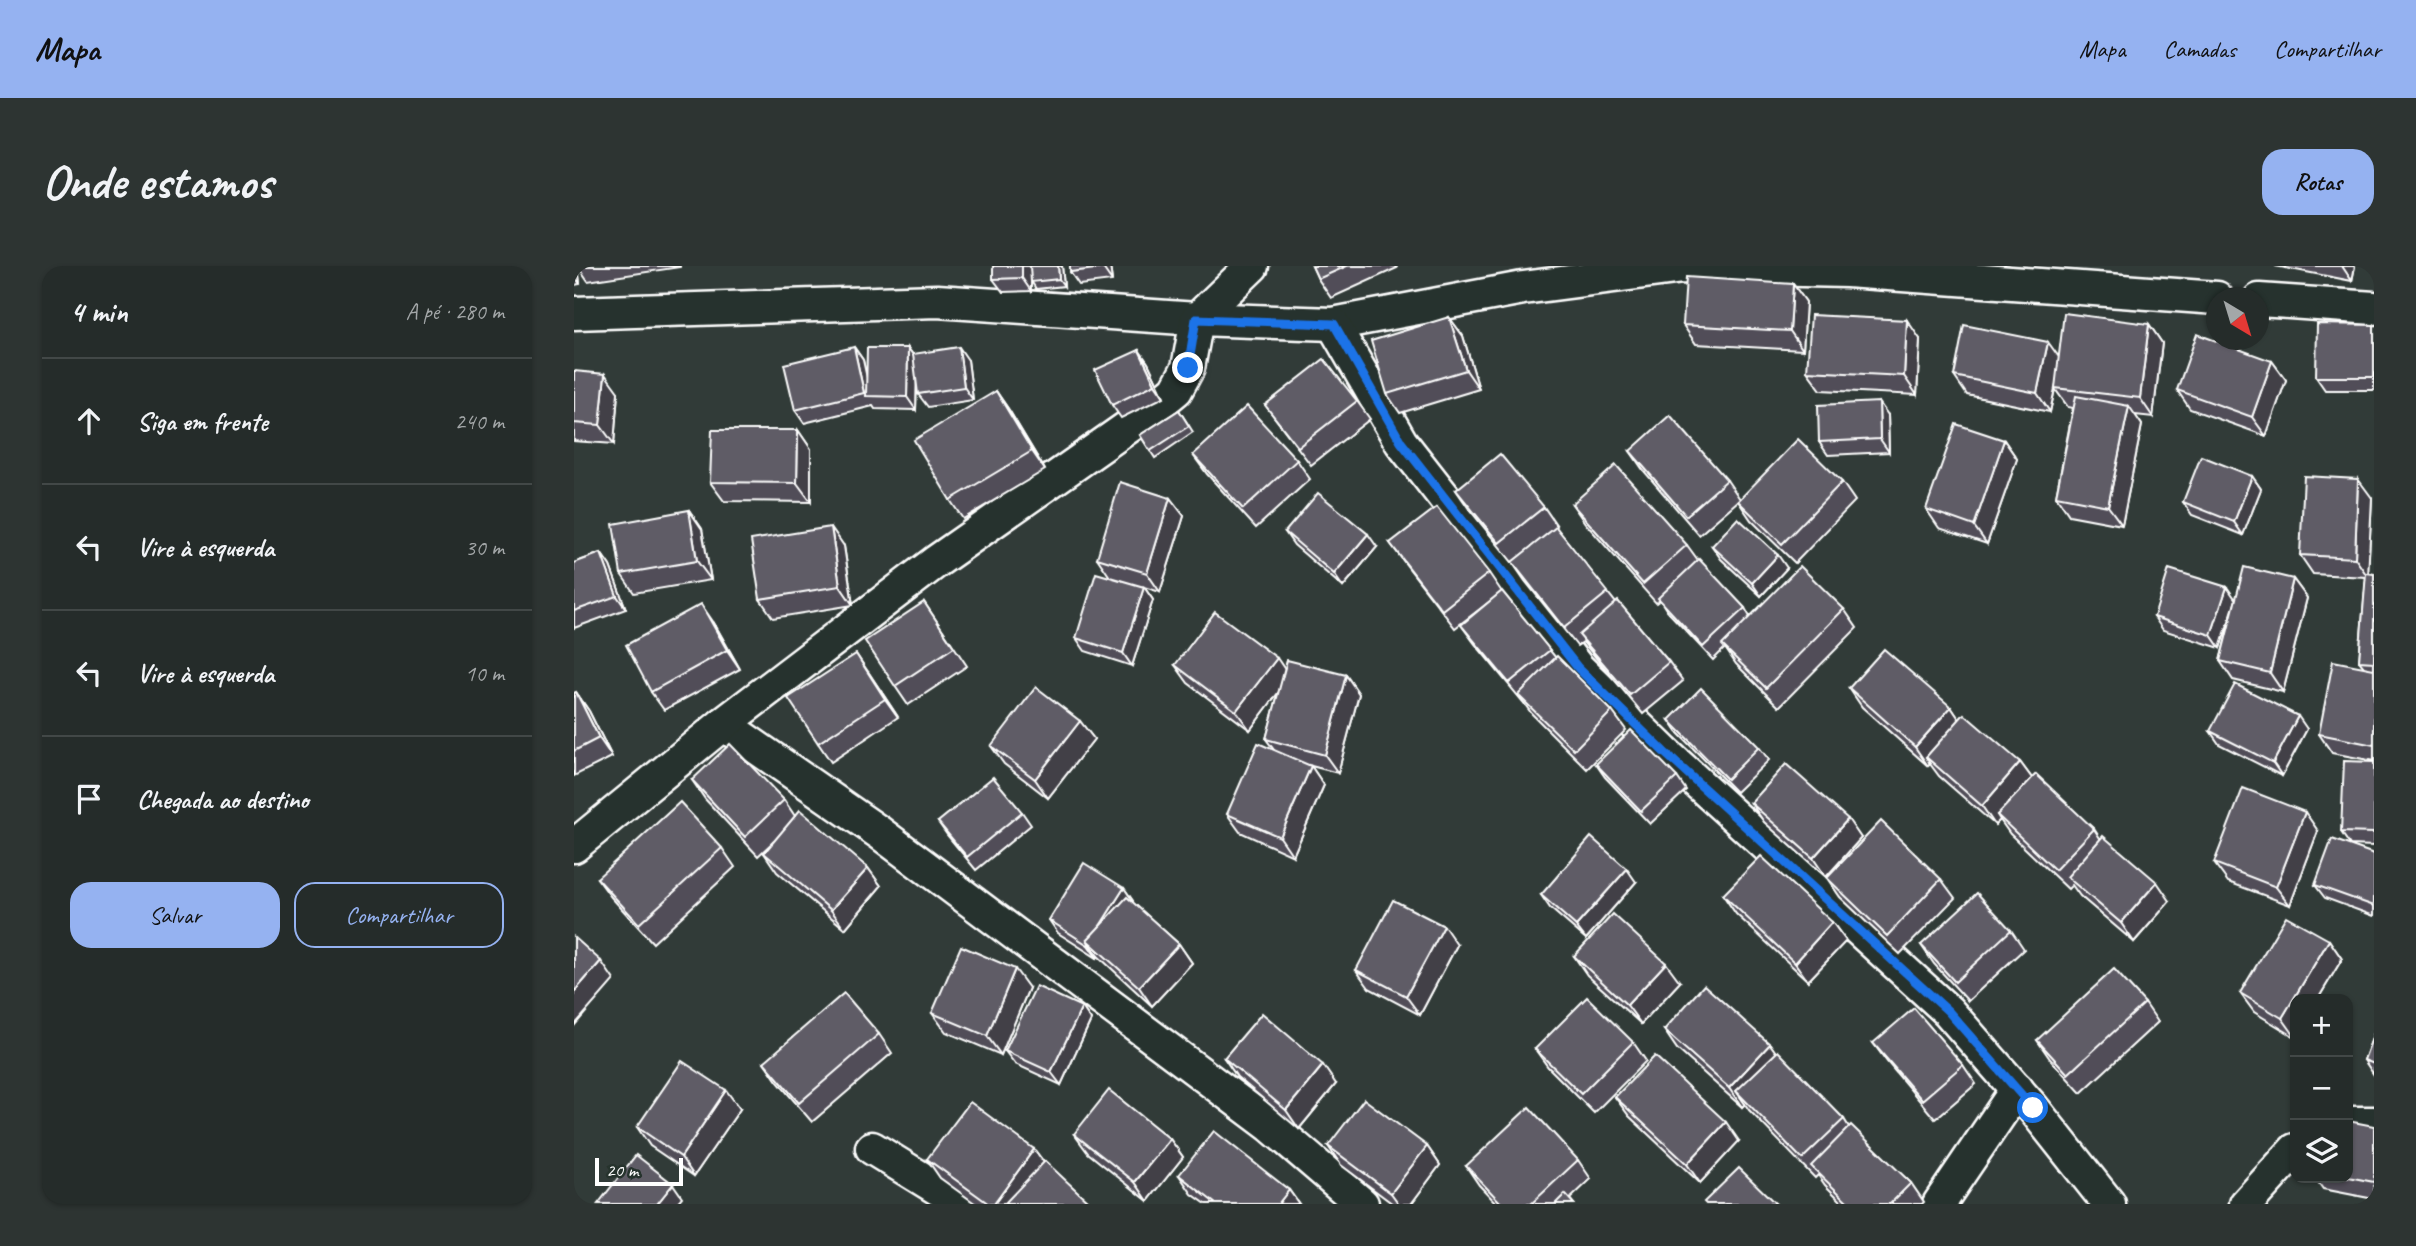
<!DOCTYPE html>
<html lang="pt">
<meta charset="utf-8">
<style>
:root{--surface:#252c2a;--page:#2d3432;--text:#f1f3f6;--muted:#a3a7a8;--line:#424847;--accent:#95b2f1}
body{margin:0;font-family:Caveat,sans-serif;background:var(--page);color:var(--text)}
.controls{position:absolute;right:21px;bottom:21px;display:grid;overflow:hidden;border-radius:14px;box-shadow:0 2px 5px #0004}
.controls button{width:63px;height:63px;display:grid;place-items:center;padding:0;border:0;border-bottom:2px solid var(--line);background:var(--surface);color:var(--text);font:35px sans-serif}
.compass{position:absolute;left:1632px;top:21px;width:63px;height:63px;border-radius:50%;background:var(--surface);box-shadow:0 2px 5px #0004;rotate:142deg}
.scale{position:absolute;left:21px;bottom:18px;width:88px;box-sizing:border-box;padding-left:7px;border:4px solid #fff;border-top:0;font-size:19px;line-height:24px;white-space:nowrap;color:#fff;-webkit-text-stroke:5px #26332d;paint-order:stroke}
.stop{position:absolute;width:21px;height:21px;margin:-16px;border:5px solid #1a73e8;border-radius:50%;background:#fff}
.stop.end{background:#1a73e8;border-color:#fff;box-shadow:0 2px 7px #0008}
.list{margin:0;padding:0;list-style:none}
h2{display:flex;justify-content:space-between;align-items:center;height:91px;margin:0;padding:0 28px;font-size:30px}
h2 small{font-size:23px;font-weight:400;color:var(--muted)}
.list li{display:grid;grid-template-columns:46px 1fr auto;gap:21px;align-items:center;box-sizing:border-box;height:126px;padding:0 28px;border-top:2px solid var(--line)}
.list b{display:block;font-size:26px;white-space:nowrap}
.list em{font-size:23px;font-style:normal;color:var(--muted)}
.actions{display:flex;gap:14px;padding:21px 28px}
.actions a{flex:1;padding:16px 0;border:2px solid var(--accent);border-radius:21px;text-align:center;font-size:24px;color:var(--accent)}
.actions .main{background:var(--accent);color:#111}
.icon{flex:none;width:38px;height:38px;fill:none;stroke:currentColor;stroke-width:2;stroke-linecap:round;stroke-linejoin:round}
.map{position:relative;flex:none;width:1800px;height:938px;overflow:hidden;border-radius:21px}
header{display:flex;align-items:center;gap:42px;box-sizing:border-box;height:98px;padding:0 35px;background:var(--accent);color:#111}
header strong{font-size:33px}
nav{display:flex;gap:38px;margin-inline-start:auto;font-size:24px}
.intro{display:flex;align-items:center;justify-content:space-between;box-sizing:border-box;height:168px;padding:0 42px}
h1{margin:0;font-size:49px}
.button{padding:18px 32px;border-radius:21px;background:var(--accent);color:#111;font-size:24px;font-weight:700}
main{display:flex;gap:42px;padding:0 42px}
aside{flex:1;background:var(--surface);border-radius:21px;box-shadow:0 2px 5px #0004}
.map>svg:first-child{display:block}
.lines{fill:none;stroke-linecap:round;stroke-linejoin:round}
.street-casing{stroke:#fff;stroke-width:37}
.street{stroke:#26332d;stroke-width:32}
.wall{fill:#514e58;stroke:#fff;stroke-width:2}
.shaded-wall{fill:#424047;stroke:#fff;stroke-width:2}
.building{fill:#5e5b66;stroke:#fff;stroke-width:2}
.route{stroke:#1a73e8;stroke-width:9}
</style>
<header>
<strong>Mapa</strong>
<nav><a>Mapa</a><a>Camadas</a><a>Compartilhar</a></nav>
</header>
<div class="intro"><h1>Onde estamos</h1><a class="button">Rotas</a></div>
<main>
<aside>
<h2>4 min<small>A pé · 280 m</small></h2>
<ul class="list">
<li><svg class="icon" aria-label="ahead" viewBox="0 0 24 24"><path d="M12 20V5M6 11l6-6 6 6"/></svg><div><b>Siga em frente</b></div><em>240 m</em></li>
<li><svg class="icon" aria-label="left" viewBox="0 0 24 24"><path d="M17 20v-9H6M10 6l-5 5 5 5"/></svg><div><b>Vire à esquerda</b></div><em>30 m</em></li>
<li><svg class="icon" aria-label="left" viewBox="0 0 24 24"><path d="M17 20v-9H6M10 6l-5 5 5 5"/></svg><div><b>Vire à esquerda</b></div><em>10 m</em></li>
<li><svg class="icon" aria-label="arrive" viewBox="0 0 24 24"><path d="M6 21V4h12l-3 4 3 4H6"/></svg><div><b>Chegada ao destino</b></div></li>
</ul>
<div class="actions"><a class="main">Salvar</a><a>Compartilhar</a></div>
</aside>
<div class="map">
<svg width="1800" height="938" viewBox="0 0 1800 938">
<rect width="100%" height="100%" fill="#313b38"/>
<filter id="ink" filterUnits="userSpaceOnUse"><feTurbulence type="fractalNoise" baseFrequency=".0143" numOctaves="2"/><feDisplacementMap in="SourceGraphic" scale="14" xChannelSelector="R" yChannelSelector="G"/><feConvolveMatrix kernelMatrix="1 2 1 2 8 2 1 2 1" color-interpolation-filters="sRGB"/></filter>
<g filter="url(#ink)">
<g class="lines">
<g class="street-casing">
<g id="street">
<path d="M1685,34L1800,42"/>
<path d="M0,47L363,35L623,53L759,58L949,22L1109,1L1273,5L1643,32"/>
<path d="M759,58L827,176L1004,402L1090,486L1374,745L1459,842L1535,938"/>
<path d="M149,458L306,567L697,860L788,938"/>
<path d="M0,580L149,458L363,295L574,147L602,124L614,102L623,53L678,0"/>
<path d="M1774,857H1800"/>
<path d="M298,882L389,938"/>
<path d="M1365,938L1443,823"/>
<path d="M1672,938L1721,884"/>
</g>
</g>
<use href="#street" class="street"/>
</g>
<g class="wall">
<path d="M0,0H4L6,18L0,19Z"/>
<path d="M4,0H106V1L14,15Z"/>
<path d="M419,0H488L490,20L462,23L457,15V25L429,26L419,13Z"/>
<path d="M496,0H536L538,15L505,19L496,6Z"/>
<path d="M738,0H822L823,2L757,32L744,13Z"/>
<path d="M1701,0H1781L1778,15Z"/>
<path d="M1219,18L1232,36L1229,84L1122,78L1109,59Z"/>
<path d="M875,51L889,70L905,123L826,147L813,128Z"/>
<path d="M1575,58L1588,77L1579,151L1561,149L1568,159L1548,259L1495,249L1482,230L1499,142L1494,141L1481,123L1476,146L1393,129L1380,110L1485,91Z"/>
<path d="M1800,59V124H1751L1742,111Z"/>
<path d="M1346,73L1343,129L1247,124L1233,105Z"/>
<path d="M280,81L289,94L292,109L334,82L340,90L394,94L399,134L354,141L344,128L343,115L342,144L301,143L299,140L230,157L221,144Z"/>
<path d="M565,84L574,97L590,131L547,152L538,139Z"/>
<path d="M1698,95L1712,114L1692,170L1616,143L1603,124Z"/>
<path d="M0,105L44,126L40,178L0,175Z"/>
<path d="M422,125L435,144L471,204L389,253L376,234Z"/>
<path d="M783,135L796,153L737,199L691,139Z"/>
<path d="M605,144L619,166L581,192L566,169Z"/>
<path d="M1314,149L1315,186L1254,189L1245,176Z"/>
<path d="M224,164L237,183V236L150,235L136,216Z"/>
<path d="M1430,174L1443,193L1413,278L1365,262L1352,243Z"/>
<path d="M1056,185L1153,214L1166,233L1268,216L1281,235L1221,297L1177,254L1164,235L1125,269L1069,204Z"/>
<path d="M619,189L723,194L736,213L682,262L633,208Z"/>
<path d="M1678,210L1687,223L1669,269L1618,249L1609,236Z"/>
<path d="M882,224L970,241L983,260L982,261L1042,337L1095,396L1109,415L1069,448L1018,387L1009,376L1003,380L951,315L938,296L895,243Z"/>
<path d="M596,232L610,250L586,326L570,321L579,334L558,400L511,385L502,372L536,311L523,292Z"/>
<path d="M1798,232L1794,307L1800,308V495L1758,487L1745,468L1790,401L1785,395L1792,311L1739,308L1726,289Z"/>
<path d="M998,238L1113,279L1124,294L1171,342L1176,351L1270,343L1283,362L1205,441L1162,398L1151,382L1139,394L1093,345L1086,334L1082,337L1011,257Z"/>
<path d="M115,244L128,263L137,314L60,327L47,308Z"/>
<path d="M711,266L803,281L769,321L720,279Z"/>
<path d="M816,277L915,307L928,326L982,392L1038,445L1052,464L1013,503L958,448L949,436L901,378L887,359L919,333L881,362L830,296Z"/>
<path d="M270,280L279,339L199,352L186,333Z"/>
<path d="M1138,280L1213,302L1187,330L1147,293Z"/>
<path d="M27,287L36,300L52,343L0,362V297Z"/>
<path d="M1719,313L1733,332L1709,426L1659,414L1646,395L1660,339L1646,382L1589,364L1580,351L1662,334Z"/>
<path d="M350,336L393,400L334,439L321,420Z"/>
<path d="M140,357L166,403L90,444L77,426Z"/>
<path d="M601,399L711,404L772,409L785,428L764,507L737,500L750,519L719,590L666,566L653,548L700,484L692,473L705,425L676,464L614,417Z"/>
<path d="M295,407L324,451L257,496L244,477Z"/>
<path d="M1275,422L1377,441L1385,453L1446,496L1458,512L1520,563L1526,572L1596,635L1560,676L1506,630L1498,619L1494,623L1436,568L1426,554L1421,559L1365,510L1356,498L1354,500L1288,441Z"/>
<path d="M2,426L15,445L38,491L0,510V427Z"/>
<path d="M1095,454L1185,481L1195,494L1162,526L1104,467Z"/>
<path d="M506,455L520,473L474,532L430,498L417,480Z"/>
<path d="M1733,463L1708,510L1645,478L1636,465Z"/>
<path d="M1800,496V580L1776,579L1767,566Z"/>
<path d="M1022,498L1103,511L1112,524L1076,558L1031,511Z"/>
<path d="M118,514L210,534L221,550L294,602L307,620L271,663L203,606L190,587L200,575L184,590L131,533Z"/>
<path d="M1177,537L1287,572L1252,611L1190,556Z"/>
<path d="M448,546L457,559L402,604L373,569L364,556Z"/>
<path d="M1744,565L1716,639L1654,616L1640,597Z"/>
<path d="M148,582L161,601L79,677L37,631L23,612Z"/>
<path d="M1800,588V650L1751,632L1741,619Z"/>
<path d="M1253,612L1367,613L1381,632L1326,688L1266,631Z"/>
<path d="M1062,616L1012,673L976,642L967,629Z"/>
<path d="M550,622L559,635L558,636L605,678L618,697L578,740L524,690L523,692L484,667L475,654Z"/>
<path d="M1149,629L1258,656L1272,675L1234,715L1162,648Z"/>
<path d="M1437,664L1450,683L1394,735L1360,698L1347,679Z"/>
<path d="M1755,674L1768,693L1744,733H1721V771L1680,746L1666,727Z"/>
<path d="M883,679L846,749L795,722L782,704Z"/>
<path d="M1000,690L1106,716L1067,758L1013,709Z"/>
<path d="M455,722L427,789L372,766L358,747Z"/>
<path d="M1571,737L1584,756L1507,827L1476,793L1463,774Z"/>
<path d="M508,741L517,754L487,819L441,798L431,785Z"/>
<path d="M1090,764L1196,778L1202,787L1270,853L1275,861L1337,917L1350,936L1348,938H1270L1251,919L1244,909L1241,912L1175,844L1171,838L1168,841L1103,783Z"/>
<path d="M1800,767V809L1790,794Z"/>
<path d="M305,768L318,787L238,856L203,815L190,796Z"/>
<path d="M1059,776L1072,795L1020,847L974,801L961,783Z"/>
<path d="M1299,777L1389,799L1402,818L1361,853L1313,796Z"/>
<path d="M650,792L762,818L725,863L663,811Z"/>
<path d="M1041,831L1165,875L1126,917L1055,850Z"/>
<path d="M166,843L120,910L76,880L63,861Z"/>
<path d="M1800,860V933L1749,923L1741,912H1774Z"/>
<path d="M500,868L596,873L609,891L574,935L514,887Z"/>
<path d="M754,880H853L866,899L837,938H819L767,899Z"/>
<path d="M460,883L470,896L517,938H402L366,912L353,893Z"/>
<path d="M1004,894L1017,913L996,933L1000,938H923L905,919L892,900Z"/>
<path d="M605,909L715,924L725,938H632L618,928Z"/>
</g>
<g class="shaded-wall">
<path d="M0,0H4L6,18L0,9Z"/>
<path d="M448,0H457V25L448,12Z"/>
<path d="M484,0H488L490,20L485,13Z"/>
<path d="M529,0H536L538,15L529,2Z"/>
<path d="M1768,0H1781L1778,15Z"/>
<path d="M1219,18L1232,36L1229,84L1216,65Z"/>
<path d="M875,51L889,70L905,123L892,104Z"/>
<path d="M1333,54L1346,73L1343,129L1330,110Z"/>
<path d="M1575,58L1588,77L1579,151L1566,132Z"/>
<path d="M1474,76L1487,94L1476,146L1463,127Z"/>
<path d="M280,81L289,94L297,130H293L290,127Z"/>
<path d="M385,81L394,94L399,134L390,121Z"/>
<path d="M334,82L343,95L342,144L333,131Z"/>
<path d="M565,84L574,97L590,131L581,118Z"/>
<path d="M1698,95L1712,114L1692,170L1678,151Z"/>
<path d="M31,108L44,126L40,178L26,159Z"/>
<path d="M422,125L435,144L471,204L458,185Z"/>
<path d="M1305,136L1314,149L1315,186L1306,173Z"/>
<path d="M1555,140L1568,159L1548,259L1534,240Z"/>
<path d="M224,164L237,183V236L223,217Z"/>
<path d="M1430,174L1443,193L1413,278L1400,260Z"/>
<path d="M1678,210L1687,223L1669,269L1660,256Z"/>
<path d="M1784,213L1798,232L1794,311L1781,292Z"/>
<path d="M596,232L610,250L586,326L573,307Z"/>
<path d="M115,244L128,263L137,314L123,295Z"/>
<path d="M257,261L270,280L279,339L266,320Z"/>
<path d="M794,268L803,281L769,321L760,308Z"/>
<path d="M27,287L36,300L52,343L43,330Z"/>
<path d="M1204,289L1213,302L1187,330L1178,317Z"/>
<path d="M1719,313L1733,332L1709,426L1696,407Z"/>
<path d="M570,321L579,334L558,400L549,387Z"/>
<path d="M1653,321L1662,334L1646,382L1637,369Z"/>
<path d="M127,338L140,357L166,403L153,384Z"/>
<path d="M282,388L295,407L324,451L311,433Z"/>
<path d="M703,392L716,411L676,464L662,445Z"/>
<path d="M772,409L785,428L764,507L751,489Z"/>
<path d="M2,426L15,445L38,491L25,472Z"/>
<path d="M1377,441L1390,460L1352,491L1356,498L1354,500L1341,481Z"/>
<path d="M1724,450L1733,463L1708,510L1699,497Z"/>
<path d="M506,455L520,473L474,532L461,513Z"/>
<path d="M1446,496L1460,515L1423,549L1426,554L1421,559L1408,540Z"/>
<path d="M737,500L750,519L719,590L706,571Z"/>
<path d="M1731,546L1744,565L1716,639L1702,621Z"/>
<path d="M1274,553L1287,572L1252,611L1239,592Z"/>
<path d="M294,602L307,620L271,663L257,644Z"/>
<path d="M1053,603L1062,616L1012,673L1002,660Z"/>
<path d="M1583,616L1596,635L1560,676L1547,657Z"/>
<path d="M550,622L559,635L526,686L515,676Z"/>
<path d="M1258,656L1272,675L1234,715L1221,697Z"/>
<path d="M870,660L883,679L846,749L832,730Z"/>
<path d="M1755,674L1768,693L1744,733H1721V770L1708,752Z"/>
<path d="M515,677L524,690L523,692L514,679Z"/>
<path d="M605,678L618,697L578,740L565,721Z"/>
<path d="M27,695L40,714L0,760V726Z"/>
<path d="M1092,697L1106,716L1067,758L1053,739Z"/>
<path d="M441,703L455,722L427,789L413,770Z"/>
<path d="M508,741L517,754L487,819L477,806Z"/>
<path d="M1196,778L1209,796L1162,825L1171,838L1168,841L1155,822Z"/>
<path d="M749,799L762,818L725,863L712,844Z"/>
<path d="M152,824L166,843L120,910L107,891Z"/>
<path d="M1152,856L1165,875L1126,917L1113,898Z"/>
<path d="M596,873L609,891L574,935L561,916Z"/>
<path d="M853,880L866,899L837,938H825L817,927Z"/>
<path d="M460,883L474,902L433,938H420Z"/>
<path d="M99,918L108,931L102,938H83Z"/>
<path d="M715,924L725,938H704Z"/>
</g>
<g class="building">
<path d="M419,0H448V12L419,13Z"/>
<path d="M456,0H484L485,13L457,16Z"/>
<path d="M496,0H529V2L496,6Z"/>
<path d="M738,0H773L744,13Z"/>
<path d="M1112,11L1219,18L1216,65L1109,59Z"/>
<path d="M1490,47L1575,58L1566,132L1481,122Z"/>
<path d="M1237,49L1333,54L1330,110L1233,105Z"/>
<path d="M875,51L892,104L813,128L797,75Z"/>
<path d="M1743,58L1800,59V111H1742Z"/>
<path d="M1390,59L1474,76L1463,127L1380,110Z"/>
<path d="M1623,68L1698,95L1678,151L1603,124Z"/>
<path d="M280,81L290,127L221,144L210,98Z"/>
<path d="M385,81L390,121L344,128L339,88Z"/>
<path d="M293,82H334L333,131L292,130Z"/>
<path d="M565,84L581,118L538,139L521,104Z"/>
<path d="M750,93L783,135L724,181L691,139Z"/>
<path d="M0,105L31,108L26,159L0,157Z"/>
<path d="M422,125L458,185L376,234L340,174Z"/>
<path d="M1502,130L1555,140L1534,240L1482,230Z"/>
<path d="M1305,136L1306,173L1245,176L1244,139Z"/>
<path d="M673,140L723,194L669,243L619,189Z"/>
<path d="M605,144L615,160L576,185L566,169Z"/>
<path d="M1096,149L1153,214L1112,250L1056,185Z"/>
<path d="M1382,158L1430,174L1400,260L1352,243Z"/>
<path d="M138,164H224L223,217L136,216Z"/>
<path d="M1224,173L1268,216L1208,278L1164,235Z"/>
<path d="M926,188L970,241L925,277L882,224Z"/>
<path d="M1627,190L1678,210L1660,256L1609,236Z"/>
<path d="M1042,199L1113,279L1069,318L998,238Z"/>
<path d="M1730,210L1784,213L1781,292L1726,289Z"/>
<path d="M546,216L596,232L573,307L523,292Z"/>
<path d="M744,227L794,268L760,308L711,266Z"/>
<path d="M863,241L915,307L868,344L816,277Z"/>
<path d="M115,244L123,295L47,308L39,258Z"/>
<path d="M1164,252L1204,289L1178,317L1138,280Z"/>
<path d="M257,261L266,320L186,333L177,274Z"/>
<path d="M982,261L1034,326L990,362L938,296Z"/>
<path d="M27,287L43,330L0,345V297Z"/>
<path d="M1125,293L1171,342L1129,381L1084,332Z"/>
<path d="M1226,300L1270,343L1192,422L1148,379Z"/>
<path d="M1670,301L1719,313L1696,407L1646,395Z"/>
<path d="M1595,303L1653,321L1637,369L1580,351Z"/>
<path d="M522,307L570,321L549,387L502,372Z"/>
<path d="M1792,307L1800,308V396L1785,395Z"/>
<path d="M928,325L976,384L935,417L887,359Z"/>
<path d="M1044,335L1095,396L1056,429L1005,369Z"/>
<path d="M350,336L380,381L321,420L291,375Z"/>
<path d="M127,338L153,384L77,426L52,379Z"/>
<path d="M641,346L703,392L662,445L601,399Z"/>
<path d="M1310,383L1377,441L1341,481L1275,422Z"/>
<path d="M282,388L311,433L244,477L214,432Z"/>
<path d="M983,390L1038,445L1000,484L944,429Z"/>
<path d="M713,394L772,409L751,489L692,473Z"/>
<path d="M1759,395L1800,403V479L1745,468Z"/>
<path d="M1661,418L1724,450L1699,497L1636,465Z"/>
<path d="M462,421L506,455L461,513L417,480Z"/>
<path d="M1127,422L1185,481L1153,513L1095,454Z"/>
<path d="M2,426L25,472L0,485V427Z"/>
<path d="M1390,448L1446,496L1408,540L1352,491Z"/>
<path d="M1057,464L1103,511L1067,545L1022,498Z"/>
<path d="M684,477L737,500L706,571L653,548Z"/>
<path d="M156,478L210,534L171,571L118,514Z"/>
<path d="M1770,495L1800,496V567L1767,566Z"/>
<path d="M1212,498L1274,553L1239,592L1177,537Z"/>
<path d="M1462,508L1520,563L1481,604L1423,549Z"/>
<path d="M419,511L448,546L393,591L364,556Z"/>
<path d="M1669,522L1731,546L1702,621L1640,597Z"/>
<path d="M106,536L148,582L65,658L23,612Z"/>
<path d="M226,544L294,602L257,644L190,587Z"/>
<path d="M1307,555L1367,613L1313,670L1253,612Z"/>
<path d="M1529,570L1583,616L1547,657L1493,611Z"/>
<path d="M1017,571L1053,603L1002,660L967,629Z"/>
<path d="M1758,573L1800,588V640L1741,619Z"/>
<path d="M1187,590L1258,656L1221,697L1149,629Z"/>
<path d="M510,597L550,622L524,663L513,674L515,677L514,679L475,654Z"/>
<path d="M1403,627L1437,664L1381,716L1347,679Z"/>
<path d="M553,631L605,678L565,721L513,674Z"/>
<path d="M819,634L870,660L832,730L782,704Z"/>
<path d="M1039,648L1092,697L1053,739L1000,690Z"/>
<path d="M1712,650L1755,674L1708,752L1666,727Z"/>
<path d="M0,671L27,695L0,726Z"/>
<path d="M387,680L441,703L413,770L358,747Z"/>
<path d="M1540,703L1571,737L1494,808L1463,774Z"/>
<path d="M1130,719L1196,778L1155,822L1090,764Z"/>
<path d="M462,720L508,741L477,806L431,785Z"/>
<path d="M270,727L305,768L225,837L190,796Z"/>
<path d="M1013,731L1059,776L1007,828L961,783Z"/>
<path d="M1340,742L1389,799L1348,834L1299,777Z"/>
<path d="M688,747L749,799L712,844L650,792Z"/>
<path d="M1800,767V798L1790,794Z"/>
<path d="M1204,785L1270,853L1228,893L1162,825Z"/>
<path d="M1081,790L1152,856L1113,898L1041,831Z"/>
<path d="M108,795L152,824L107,891L63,861Z"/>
<path d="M535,824L596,873L561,916L500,868Z"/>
<path d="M790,833L853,880L817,927L754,880Z"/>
<path d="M396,836L460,883L420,938H415L353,893Z"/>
<path d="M955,841L1004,894L957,938H928L892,900Z"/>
<path d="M1774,855L1800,860V916L1774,911Z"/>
<path d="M1277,859L1337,917L1316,938H1276L1237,900Z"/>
<path d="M640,865L715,924L704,938H642L605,909Z"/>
<path d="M62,889L99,918L83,938H24Z"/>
<path d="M471,895L517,938H434L432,936Z"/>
<path d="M1165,902L1202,938H1132L1130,936Z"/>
<path d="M991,928L1000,938H981Z"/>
</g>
</g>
<g class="lines" filter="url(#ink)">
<path class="route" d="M614,102L622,53L760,58L827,176L1004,402L1090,486L1374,745L1459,842"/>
</g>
</svg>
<div class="controls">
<button>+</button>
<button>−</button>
<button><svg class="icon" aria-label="layers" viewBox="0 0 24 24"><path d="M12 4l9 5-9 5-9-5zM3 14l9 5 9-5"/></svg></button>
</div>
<svg class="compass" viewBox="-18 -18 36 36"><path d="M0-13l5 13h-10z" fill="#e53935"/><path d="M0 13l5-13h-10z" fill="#a3a7a8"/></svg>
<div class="scale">20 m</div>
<div class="stop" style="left:1459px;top:842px"></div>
<div class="stop end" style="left:614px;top:102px"></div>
</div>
</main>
